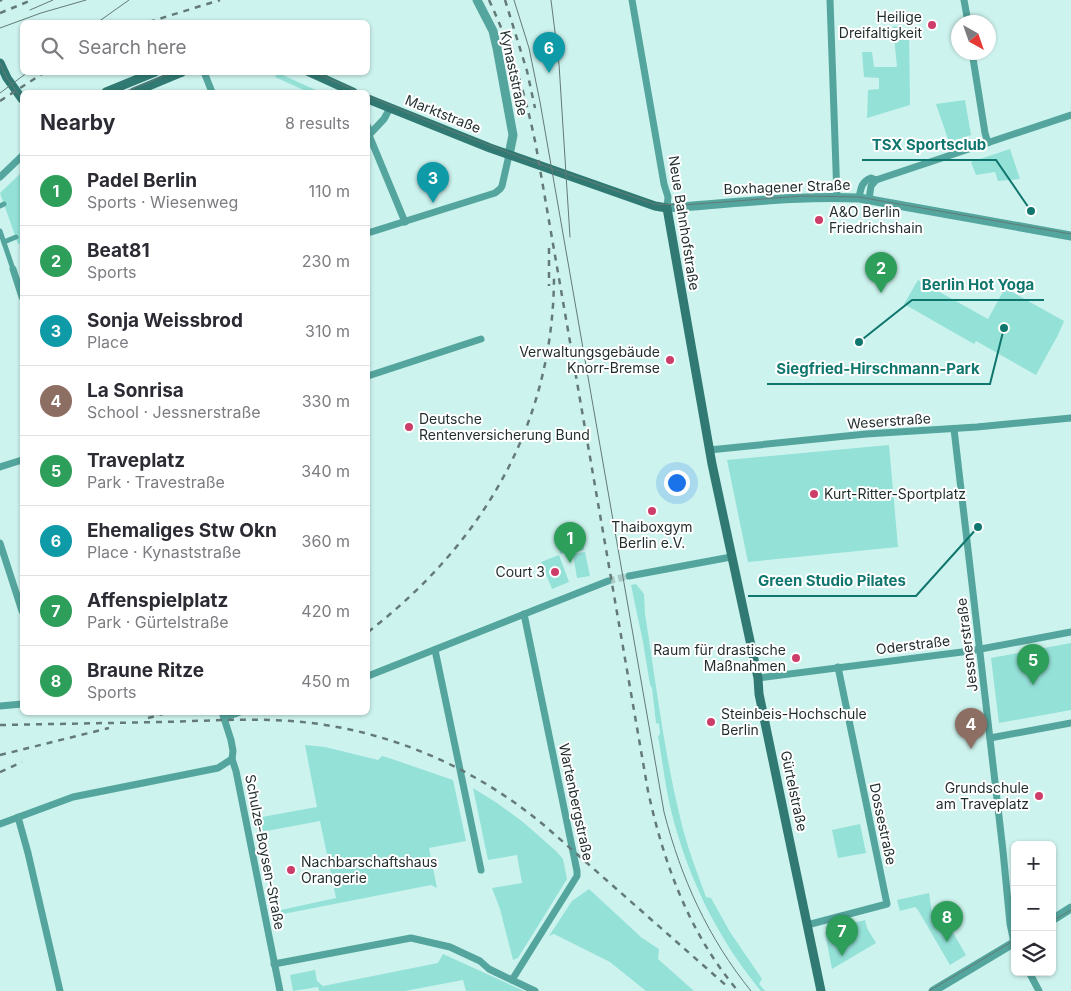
<!DOCTYPE html>
<meta charset="utf-8">
<style>
:root{--surface:#fff;--page:#f2f2f3;--text:#2b2b33;--muted:#7c7c81;--line:#e1e1e2;--accent:#ea580c}
body{margin:0;font-family:Inter,sans-serif;background:var(--page);color:var(--text)}
.controls{position:absolute;right:15px;bottom:15px;display:grid;overflow:hidden;border-radius:8px;box-shadow:0 1px 4px #0004}
.controls button{width:45px;height:45px;display:grid;place-items:center;padding:0;border:0;border-bottom:1px solid var(--line);background:var(--surface);color:var(--text);font:25px sans-serif}
.compass{position:absolute;left:951px;top:15px;width:45px;height:45px;border-radius:50%;background:var(--surface);box-shadow:0 1px 4px #0004;rotate:140deg}
.you{position:absolute;left:676px;top:482px;width:18px;height:18px;margin:-12px;border:4px solid #fff;border-radius:50%;background:#1a73e8;box-shadow:0 0 0 8px #1a73e833}
.badge{display:grid;place-items:center;width:32px;height:32px;border-radius:50%;background:var(--accent);color:#fff;font-size:16px;font-weight:700}
.pin{position:absolute;translate:-50% -41px;filter:drop-shadow(0 1px 2px #0008)}
.pin::after{content:'';position:absolute;top:26px;width:18px;height:15px;background:inherit;clip-path:polygon(0 0,100% 0,50% 100%)}
.list{margin:0;padding:0;list-style:none}
h2{display:flex;justify-content:space-between;align-items:center;height:65px;margin:0;padding:0 20px;font-size:21px}
h2 small{font-size:16px;font-weight:400;color:var(--muted)}
.list li{display:grid;grid-template-columns:32px 1fr auto;gap:15px;align-items:center;box-sizing:border-box;height:70px;padding:0 20px;border-top:1px solid var(--line)}
.list b{display:block;font-size:19px;white-space:nowrap}
.list p{margin:0;font-size:16px;white-space:nowrap;color:var(--muted)}
.list em{font-size:16px;font-style:normal;color:var(--muted)}
.icon{flex:none;width:28px;height:28px;fill:none;stroke:currentColor;stroke-width:2;stroke-linecap:round;stroke-linejoin:round}
.map{position:relative;flex:none;width:1071px;height:991px;overflow:hidden}
.search{position:absolute;background:var(--surface);box-shadow:0 1px 4px #0004;left:20px;top:20px;width:350px;height:55px;display:flex;align-items:center;gap:12px;box-sizing:border-box;padding:0 18px;border-radius:8px;color:var(--muted);font-size:19px}
.panel{position:absolute;background:var(--surface);box-shadow:0 1px 4px #0004;left:20px;top:90px;width:350px;height:625px;border-radius:8px}
.map>svg:first-child{display:block}
.green{fill:#94e1d8}
.lines{fill:none;stroke-linecap:round;stroke-linejoin:round}
.minor-tunnel{stroke:#aacbc7;stroke-width:7;stroke-dasharray:7 3.5;stroke-linecap:butt}
.pedestrian{stroke:#54a59d;stroke-width:5}
.minor{stroke:#54a59d;stroke-width:7}
.tertiary{stroke:#54a59d;stroke-width:9}
.secondary{stroke:#317a73;stroke-width:9}
.tram{stroke:#637a78;stroke-width:1}
.rail{stroke:#637a78;stroke-width:2.5;stroke-dasharray:6 6;stroke-linecap:butt}
.poi-dot{fill:#cc3e69;stroke:#fff;stroke-width:2}
.labels{text-anchor:middle;stroke-width:4;stroke-linejoin:round;paint-order:stroke}
.poi-label{font-size:14px;fill:#1f2d2c;stroke:#fff;text-anchor:end}
.street-label{font-size:14px;fill:#1f2d2c;stroke:#fff}
.leader{fill:none;stroke:#0f766e;stroke-width:2}
.callout-dot{fill:#0f766e;stroke:#fff;stroke-width:2}
.callout-label{font-size:15px;text-anchor:middle;font-weight:bold;fill:#0f766e;stroke:#fff;stroke-width:4;stroke-linejoin:round;paint-order:stroke}
</style>
<div class="map">
<svg width="1071" height="991" viewBox="0 0 1071 991">
<rect width="100%" height="100%" fill="#cdf3ee"/>
<g class="green">
<path d="M893,26L909,29L910,105L867,118L868,90L879,89V78L864,77L862,52H872L874,67H897Z"/>
<path d="M278,73L318,91L317,92H308L275,77Z"/>
<path d="M965,100L971,135L949,142L936,104Z"/>
<path d="M1010,149L1020,179L998,181L995,172L976,175L971,162Z"/>
<path d="M22,172V242L18,244L0,193Z"/>
<path d="M918,280L988,319L1005,288L1064,321L1058,335L1036,375L976,341L974,344L904,304Z"/>
<path d="M889,445L898,547L748,562L727,460Z"/>
<path d="M582,537L584,550L560,554L558,542Z"/>
<path d="M585,552L590,576L577,578L573,554Z"/>
<path d="M559,555L569,582L552,589L541,562Z"/>
<path d="M636,584L644,594L645,614C656,682 664,753 681,821C687,847 697,872 706,897L711,898L730,932L762,979L759,984L765,991H761C720,942 691,884 674,822C666,794 663,764 658,736L660,734L659,724L656,723L652,688L650,685L643,642L631,585Z"/>
<path d="M1071,643V710L999,723L991,658Z"/>
<path d="M305,745L325,747L378,760L382,756L389,758L453,780L466,841L429,848L437,888L431,885L278,915L276,911L336,898L320,821L261,832L259,821L262,817L317,807Z"/>
<path d="M473,788L497,803L523,822L556,851L563,859L567,879L518,958L513,960L500,909L492,888L522,883L517,855L488,860Z"/>
<path d="M860,824L866,853L838,858L832,830Z"/>
<path d="M589,889L642,938L659,949L658,959L694,991H646L610,962L554,934L549,936L572,901Z"/>
<path d="M929,893L933,920L945,919L966,955L950,965L918,910L915,907L900,911L897,900Z"/>
<path d="M865,920L867,928L876,943L832,969L825,933L827,930Z"/>
<path d="M443,954L524,991H466L463,980L405,991H319L318,987L293,991L290,975L315,970L317,981L323,986L438,963Z"/>
</g>
<g class="lines">
<path class="minor-tunnel" d="M608,581L629,576"/>
<g class="pedestrian">
<path d="M0,206L4,204"/>
<path d="M0,231L13,269"/>
<path d="M4,242L16,237"/>
</g>
<g class="minor">
<path d="M632,0L664,184L668,197L667,208"/>
<path d="M830,0L837,197"/>
<path d="M964,0L968,22"/>
<path d="M972,52L985,133L988,143"/>
<path d="M204,72L212,92"/>
<path d="M368,127L369,135L405,222"/>
<path d="M369,135L384,119L390,108"/>
<path d="M0,177L22,156"/>
<path d="M859,198C861,188 861,182 871,178L876,180L1071,115"/>
<path d="M869,199L871,186L876,180"/>
<path d="M368,233L495,193L500,189L502,186L509,155"/>
<path d="M13,269L22,297"/>
<path d="M368,376L481,339"/>
<path d="M954,429L1003,851L1010,924L1015,947"/>
<path d="M709,450L866,434L977,427L1071,418"/>
<path d="M0,467L22,460"/>
<path d="M0,543L22,611"/>
<path d="M629,576L731,557"/>
<path d="M435,650L481,870"/>
<path d="M368,676L608,581"/>
<path d="M758,678L970,651L1071,632"/>
<path d="M0,706L22,704"/>
<path d="M222,712L231,740L233,751L232,759L236,771L280,991"/>
<path d="M224,718L240,712"/>
<path d="M990,738L1071,723"/>
<path d="M18,817L28,853L60,991"/>
<path d="M0,824L73,797L218,768L232,759"/>
<path d="M807,925L887,904L838,667"/>
<path d="M274,964L411,938L450,947L480,961L489,969L535,991"/>
<path d="M1029,972L1039,991"/>
<path d="M512,980L577,876V871L524,614"/>
</g>
<g class="tertiary">
<path d="M477,0L493,31L497,48L513,135L509,155"/>
<path d="M667,208C731,204 795,195 859,198L1071,236"/>
<path d="M1052,920L1071,908"/>
<path d="M933,991L1015,942"/>
</g>
<g class="secondary">
<path d="M0,63L7,78L22,99"/>
<path d="M309,72L353,92"/>
<path d="M106,92L155,72"/>
<path d="M134,92L182,72"/>
<path d="M368,99L490,148L655,206L667,208L712,464L758,678L759,694L821,991"/>
</g>
<g class="tram">
<path d="M514,0L529,48L540,102L664,812C681,878 708,938 751,991"/>
<path d="M551,0L559,64L570,237"/>
<path d="M30,10L53,0"/>
<path d="M98,22L129,0"/>
<path d="M0,28L41,13L86,0"/>
<path d="M0,63L7,78L22,99"/>
<path d="M313,72L359,92"/>
<path d="M124,92L174,72"/>
<path d="M0,93L28,72"/>
<path d="M368,96L452,131L528,160L654,204L683,205L802,196L859,197L1071,234"/>
<path d="M1052,921L1071,910"/>
<path d="M929,991L1015,940"/>
</g>
<g class="rail">
<path d="M489,0C511,47 526,96 536,146L648,791C664,864 689,933 738,991"/>
<path d="M505,0L527,71L535,108"/>
<path d="M0,1L2,0"/>
<path d="M0,13L32,0"/>
<path d="M149,22L220,0"/>
<path d="M0,101L45,72"/>
<path d="M549,248V286"/>
<path d="M368,632C482,544 553,425 554,278"/>
<path d="M148,718L170,712"/>
<path d="M0,725C54,724 108,723 162,722C205,721 248,718 291,721C385,728 473,766 545,826L729,988"/>
<path d="M0,755L109,728"/>
<path d="M0,772L22,762"/>
</g>
</g>
<g class="poi-dot">
<circle cx="932" cy="25" r="5"/>
<circle cx="819" cy="220" r="5"/>
<circle cx="670" cy="360" r="5"/>
<circle cx="409" cy="427" r="5"/>
<circle cx="814" cy="494" r="5"/>
<circle cx="652" cy="511" r="5"/>
<circle cx="555" cy="572" r="5"/>
<circle cx="796" cy="658" r="5"/>
<circle cx="711" cy="722" r="5"/>
<circle cx="1039" cy="796" r="5"/>
<circle cx="291" cy="870" r="5"/>
</g>
<g class="labels">
<g class="poi-label">
<text x="922" y="22">Heilige<tspan x="922" dy="16">Dreifaltigkeit</tspan></text>
<text x="829" y="217" text-anchor="start">A&amp;O Berlin<tspan x="829" dy="16">Friedrichshain</tspan></text>
<text x="660" y="357">Verwaltungsgebäude<tspan x="660" dy="16">Knorr-Bremse</tspan></text>
<text x="419" y="424" text-anchor="start">Deutsche<tspan x="419" dy="16">Rentenversicherung Bund</tspan></text>
<text x="824" y="499" text-anchor="start">Kurt-Ritter-Sportplatz</text>
<text x="652" y="532" text-anchor="middle">Thaiboxgym<tspan x="652" dy="16">Berlin e.V.</tspan></text>
<text x="545" y="577">Court 3</text>
<text x="786" y="655">Raum für drastische<tspan x="786" dy="16">Maßnahmen</tspan></text>
<text x="721" y="719" text-anchor="start">Steinbeis-Hochschule<tspan x="721" dy="16">Berlin</tspan></text>
<text x="1029" y="793">Grundschule<tspan x="1029" dy="16">am Traveplatz</tspan></text>
<text x="301" y="867" text-anchor="start">Nachbarschaftshaus<tspan x="301" dy="16">Orangerie</tspan></text>
</g>
<g class="street-label">
<text transform="translate(514 73) rotate(78)" y="5">Kynaststraße</text>
<text transform="translate(443 114) rotate(22)" y="5">Marktstraße</text>
<text transform="translate(787 187) rotate(-2)" y="5">Boxhagener Straße</text>
<text transform="translate(684 223) rotate(81)" y="5">Neue Bahnhofstraße</text>
<text transform="translate(889 421) rotate(-4)" y="5">Weserstraße</text>
<text transform="translate(913 645) rotate(-7)" y="5">Oderstraße</text>
<text transform="translate(967 645) rotate(-97)" y="5">Jessnerstraße</text>
<text transform="translate(794 791) rotate(78)" y="5">Gürtelstraße</text>
<text transform="translate(576 802) rotate(78)" y="5">Wartenbergstraße</text>
<text transform="translate(883 824) rotate(78)" y="5">Dossestraße</text>
<text transform="translate(265 852) rotate(79)" y="5">Schulze-Boysen-Straße</text>
</g>
</g>
<path class="leader" d="M1031 211L996 160H862M859 342L912 300H1044M1004 328L990 384H767M978 527L916 596H748"/>
<g class="callout-dot">
<circle cx="1031" cy="211" r="5"/>
<circle cx="859" cy="342" r="5"/>
<circle cx="1004" cy="328" r="5"/>
<circle cx="978" cy="527" r="5"/>
</g>
<g class="callout-label">
<text x="929" y="150">TSX Sportsclub</text>
<text x="978" y="290">Berlin Hot Yoga</text>
<text x="878" y="374">Siegfried-Hirschmann-Park</text>
<text x="832" y="586">Green Studio Pilates</text>
</g>
</svg>
<div class="controls">
<button>+</button>
<button>−</button>
<button><svg class="icon" aria-label="layers" viewBox="0 0 24 24"><path d="M12 4l9 5-9 5-9-5zM3 14l9 5 9-5"/></svg></button>
</div>
<svg class="compass" viewBox="-18 -18 36 36"><path d="M0-13l5 13h-10z" fill="#e53935"/><path d="M0 13l5-13h-10z" fill="#7c7c81"/></svg>
<div class="you"></div>
<div class="pin badge" style="left:570px;top:563px;background:#2e9e5b">1</div>
<div class="pin badge" style="left:881px;top:293px;background:#2e9e5b">2</div>
<div class="pin badge" style="left:433px;top:203px;background:#0f9aa8">3</div>
<div class="pin badge" style="left:971px;top:749px;background:#8d6e63">4</div>
<div class="pin badge" style="left:1033px;top:685px;background:#2e9e5b">5</div>
<div class="pin badge" style="left:549px;top:73px;background:#0f9aa8">6</div>
<div class="pin badge" style="left:842px;top:956px;background:#2e9e5b">7</div>
<div class="pin badge" style="left:947px;top:942px;background:#2e9e5b">8</div>
<div class="search"><svg class="icon" aria-label="search" viewBox="0 0 24 24"><circle cx="10" cy="10" r="6"/><path d="M15 15l6 6"/></svg>Search here</div>
<section class="panel">
<h2>Nearby<small>8 results</small></h2>
<ul class="list">
<li><span class="badge" style="background:#2e9e5b">1</span><div><b>Padel Berlin</b><p>Sports · Wiesenweg</p></div><em>110 m</em></li>
<li><span class="badge" style="background:#2e9e5b">2</span><div><b>Beat81</b><p>Sports</p></div><em>230 m</em></li>
<li><span class="badge" style="background:#0f9aa8">3</span><div><b>Sonja Weissbrod</b><p>Place</p></div><em>310 m</em></li>
<li><span class="badge" style="background:#8d6e63">4</span><div><b>La Sonrisa</b><p>School · Jessnerstraße</p></div><em>330 m</em></li>
<li><span class="badge" style="background:#2e9e5b">5</span><div><b>Traveplatz</b><p>Park · Travestraße</p></div><em>340 m</em></li>
<li><span class="badge" style="background:#0f9aa8">6</span><div><b>Ehemaliges Stw Okn</b><p>Place · Kynaststraße</p></div><em>360 m</em></li>
<li><span class="badge" style="background:#2e9e5b">7</span><div><b>Affenspielplatz</b><p>Park · Gürtelstraße</p></div><em>420 m</em></li>
<li><span class="badge" style="background:#2e9e5b">8</span><div><b>Braune Ritze</b><p>Sports</p></div><em>450 m</em></li>
</ul>
</section>
</div>
